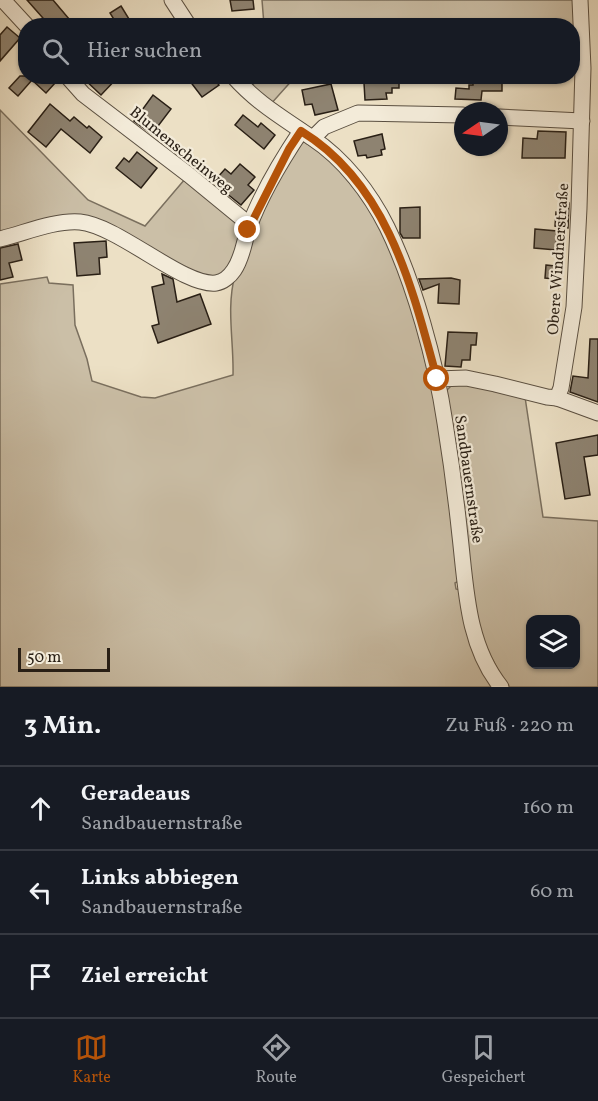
<!DOCTYPE html>
<html lang="de">
<meta charset="utf-8">
<style>
:root{--surface:#171b24;--page:#20242c;--text:#f1f3f6;--muted:#9ea1a6;--line:#363941;--accent:#b45309}
body{margin:0;font-family:Vollkorn,serif;background:var(--page);color:var(--text)}
.controls{position:absolute;right:18px;bottom:18px;display:grid;overflow:hidden;border-radius:12px;box-shadow:0 2px 4px #0004}
.controls button{width:54px;height:54px;display:grid;place-items:center;padding:0;border:0;border-bottom:2px solid var(--line);background:var(--surface);color:var(--text);font:30px sans-serif}
.compass{position:absolute;left:454px;top:102px;width:54px;height:54px;border-radius:50%;background:var(--surface);box-shadow:0 2px 4px #0004;rotate:257deg}
.scale{position:absolute;left:18px;bottom:15px;width:92px;box-sizing:border-box;padding-left:6px;border:3px solid #291f15;border-top:0;font-size:16px;line-height:21px;white-space:nowrap;color:#291f15;-webkit-text-stroke:4px #f3ebd9;paint-order:stroke}
.stop{position:absolute;width:18px;height:18px;margin:-14px;border:4px solid #b45309;border-radius:50%;background:#fff}
.stop.end{background:#b45309;border-color:#fff;box-shadow:0 2px 6px #0008}
.list{margin:0;padding:0;list-style:none}
h2{display:flex;justify-content:space-between;align-items:center;height:78px;margin:0;padding:0 24px;font-size:26px}
h2 small{font-size:20px;font-weight:400;color:var(--muted)}
.list li{display:grid;grid-template-columns:39px 1fr auto;gap:18px;align-items:center;box-sizing:border-box;height:84px;padding:0 24px;border-top:2px solid var(--line)}
.list b{display:block;font-size:22px;white-space:nowrap}
.list p{margin:0;font-size:20px;white-space:nowrap;color:var(--muted)}
.list em{font-size:20px;font-style:normal;color:var(--muted)}
.icon{flex:none;width:33px;height:33px;fill:none;stroke:currentColor;stroke-width:2;stroke-linecap:round;stroke-linejoin:round}
.map{position:relative;flex:none;width:598px;height:687px;overflow:hidden}
.search{position:absolute;background:var(--surface);box-shadow:0 2px 4px #0004;left:18px;right:18px;top:18px;height:66px;display:flex;align-items:center;gap:15px;box-sizing:border-box;padding:0 21px;border-radius:24px;color:var(--muted);font-size:22px}
.sheet{height:330px;background:var(--surface)}
nav{display:flex;justify-content:space-around;align-items:center;box-sizing:border-box;height:84px;border-top:2px solid var(--line);background:var(--surface);font-size:16px;color:var(--muted)}
nav a{display:grid;justify-items:center;gap:3px}
nav .on{color:var(--accent)}
.map>svg:first-child{display:block}
.green{fill:#cbbfa7;stroke:#7a6f5e;stroke-width:1.5;fill-rule:evenodd}
.building{fill:#8e8371;stroke:#291f15;stroke-width:1.5}
.lines{fill:none;stroke-linecap:round;stroke-linejoin:round}
.minor-casing{stroke:#5a4f41;stroke-width:17}
.minor{stroke:#f3ebd9;stroke-width:15}
.route{stroke:#b45309;stroke-width:8}
.labels{text-anchor:middle;stroke-width:4.5;stroke-linejoin:round;paint-order:stroke}
.street-label{font-size:16px;fill:#291f15;stroke:#f3ebd9}
</style>
<div class="map">
<svg width="598" height="687" viewBox="0 0 598 687">
<rect width="100%" height="100%" fill="#ece0c5"/>
<filter id="stains"><feTurbulence type="fractalNoise" baseFrequency=".00333" numOctaves="4"/><feColorMatrix values="0 0 0 0 .2 0 0 0 0 .09 0 0 0 0 .02 0 0 0 .5 -.17"/></filter>
<radialGradient id="worn" r=".72"><stop offset=".6" stop-color="#630" stop-opacity="0"/><stop offset="1" stop-color="#630" stop-opacity=".3"/></radialGradient>
<g class="green">
<path d="M262,0H577L579,66H573L572,26L264,25Z"/>
<path d="M259,77H295L270,105L251,87Z"/>
<path d="M0,110L88,200L145,226L185,179L242,228L237,253L221,278L205,279L103,226L0,232Z"/>
<path d="M305,142L328,157L371,208L396,261L413,313L438,410L459,581L455,583L456,589L460,590L494,687H0V284L47,277L49,283L73,285L75,325L87,359L92,381L141,397L155,398L233,375C234,342 226,308 235,275C247,228 276,185 300,143Z"/>
<path d="M455,382L525,397L543,517L598,521V687H507L479,634L447,397V390ZM530,620H576V664H530Z"/>
</g>
<g class="building">
<path d="M27,0H53L75,26H50Z"/>
<path d="M230,0H253L254,9L232,11Z"/>
<path d="M121,6L129,19L118,26L110,13Z"/>
<path d="M7,27L20,38L0,61V35Z"/>
<path d="M20,76H48L55,83L46,93L32,80L18,96L9,88Z"/>
<path d="M81,76H119L101,95Z"/>
<path d="M186,76H212L219,85L202,97Z"/>
<path d="M473,76H502V91H482L481,100L455,99L456,88L469,89V85H473Z"/>
<path d="M399,78V88H392V93H386L387,99L365,100L364,83L372,82V80Z"/>
<path d="M331,84L338,110L315,115L312,104L305,105L302,90Z"/>
<path d="M153,95L171,109L152,134L134,121Z"/>
<path d="M50,104L70,121L74,117L87,128L89,126L102,137L90,153L61,129L46,147L28,132Z"/>
<path d="M243,115L258,127L261,123L275,135L264,149L235,125Z"/>
<path d="M538,131L566,132L565,158H522L523,138L537,139Z"/>
<path d="M382,134L385,149L381,150L382,155L367,158L366,155L358,156L354,141Z"/>
<path d="M137,152L157,168L141,188L116,168L124,158L129,162Z"/>
<path d="M240,164L255,177L248,185L254,190L241,205L220,188L224,184L217,178L225,169L231,174Z"/>
<path d="M561,203H569L568,228L555,226L556,212H561Z"/>
<path d="M420,207V238H403L400,233V208Z"/>
<path d="M535,229L557,231L556,250L534,248Z"/>
<path d="M106,241L107,257L99,258L100,274L77,276L74,243Z"/>
<path d="M18,244L22,260L9,263L13,277L0,280V248Z"/>
<path d="M546,265L555,266L554,279L545,278Z"/>
<path d="M162,274L173,279L177,302L200,294L211,324L158,343L152,326L159,324L152,287L164,284Z"/>
<path d="M451,278L460,280L459,304L438,303L439,284L423,290L419,279Z"/>
<path d="M448,332L477,333L476,345H471L470,360H462L461,367L445,366Z"/>
<path d="M590,339H598V402L570,392L573,376L588,378Z"/>
<path d="M598,435V455L584,457L590,495L565,499L556,443Z"/>
</g>
<g class="lines">
<g class="minor-casing">
<g id="minor">
<path d="M3,0L27,26"/>
<path d="M172,0L189,26"/>
<path d="M67,76L83,94L189,175L250,225"/>
<path d="M233,76C258,104 282,117 312,138C344,159 370,193 387,227C414,282 436,362 445,423C451,460 456,498 460,536C466,588 467,645 501,687"/>
<path d="M499,117L582,121"/>
<path d="M313,138L324,127L358,113L463,115"/>
<path d="M0,239C25,233 54,220 80,222C119,226 184,287 216,283C223,282 230,276 234,270C243,257 244,241 249,227C260,197 283,158 301,131"/>
<path d="M437,379L466,378L495,384L547,397L557,398L598,413"/>
<path d="M557,398L561,388L574,307L579,208L583,68L580,0"/>
</g>
</g>
<use href="#minor" class="minor"/>
</g>
<g class="lines">
<path class="route" d="M248,230L289,149L301,131C388,184 412,287 437,379"/>
</g>
<g class="labels">
<g class="street-label">
<text transform="translate(182 149) rotate(39)" y="6">Blumenscheinweg</text>
<text transform="translate(557 259) rotate(-86)" y="6">Obere Windnerstraße</text>
<text transform="translate(470 479) rotate(82)" y="6">Sandbauernstraße</text>
</g>
</g>
<rect width="100%" height="100%" filter="url(#stains)"/>
<rect width="100%" height="100%" fill="url(#worn)"/>
</svg>
<div class="controls">
<button><svg class="icon" aria-label="layers" viewBox="0 0 24 24"><path d="M12 4l9 5-9 5-9-5zM3 14l9 5 9-5"/></svg></button>
</div>
<svg class="compass" viewBox="-18 -18 36 36"><path d="M0-13l5 13h-10z" fill="#e53935"/><path d="M0 13l5-13h-10z" fill="#9ea1a6"/></svg>
<div class="scale">50 m</div>
<div class="stop" style="left:437px;top:379px"></div>
<div class="stop end" style="left:248px;top:230px"></div>
<div class="search"><svg class="icon" aria-label="search" viewBox="0 0 24 24"><circle cx="10" cy="10" r="6"/><path d="M15 15l6 6"/></svg>Hier suchen</div>
</div>
<section class="sheet">
<h2>3 Min.<small>Zu Fuß · 220 m</small></h2>
<ul class="list">
<li><svg class="icon" aria-label="ahead" viewBox="0 0 24 24"><path d="M12 20V5M6 11l6-6 6 6"/></svg><div><b>Geradeaus</b><p>Sandbauernstraße</p></div><em>160 m</em></li>
<li><svg class="icon" aria-label="left" viewBox="0 0 24 24"><path d="M17 20v-9H6M10 6l-5 5 5 5"/></svg><div><b>Links abbiegen</b><p>Sandbauernstraße</p></div><em>60 m</em></li>
<li><svg class="icon" aria-label="arrive" viewBox="0 0 24 24"><path d="M6 21V4h12l-3 4 3 4H6"/></svg><div><b>Ziel erreicht</b></div></li>
</ul>
</section>
<nav>
<a class="on"><svg class="icon" aria-label="map" viewBox="0 0 24 24"><path d="M3 6l6-2 6 2 6-2v14l-6 2-6-2-6 2zM9 4v14M15 6v14"/></svg>Karte</a>
<a><svg class="icon" aria-label="directions" viewBox="0 0 24 24"><path d="M12 3l9 9-9 9-9-9zM9 14v-3h6M13 9l2 2-2 2"/></svg>Route</a>
<a><svg class="icon" aria-label="saved" viewBox="0 0 24 24"><path d="M7 4h10v16l-5-4-5 4z"/></svg>Gespeichert</a>
</nav>
